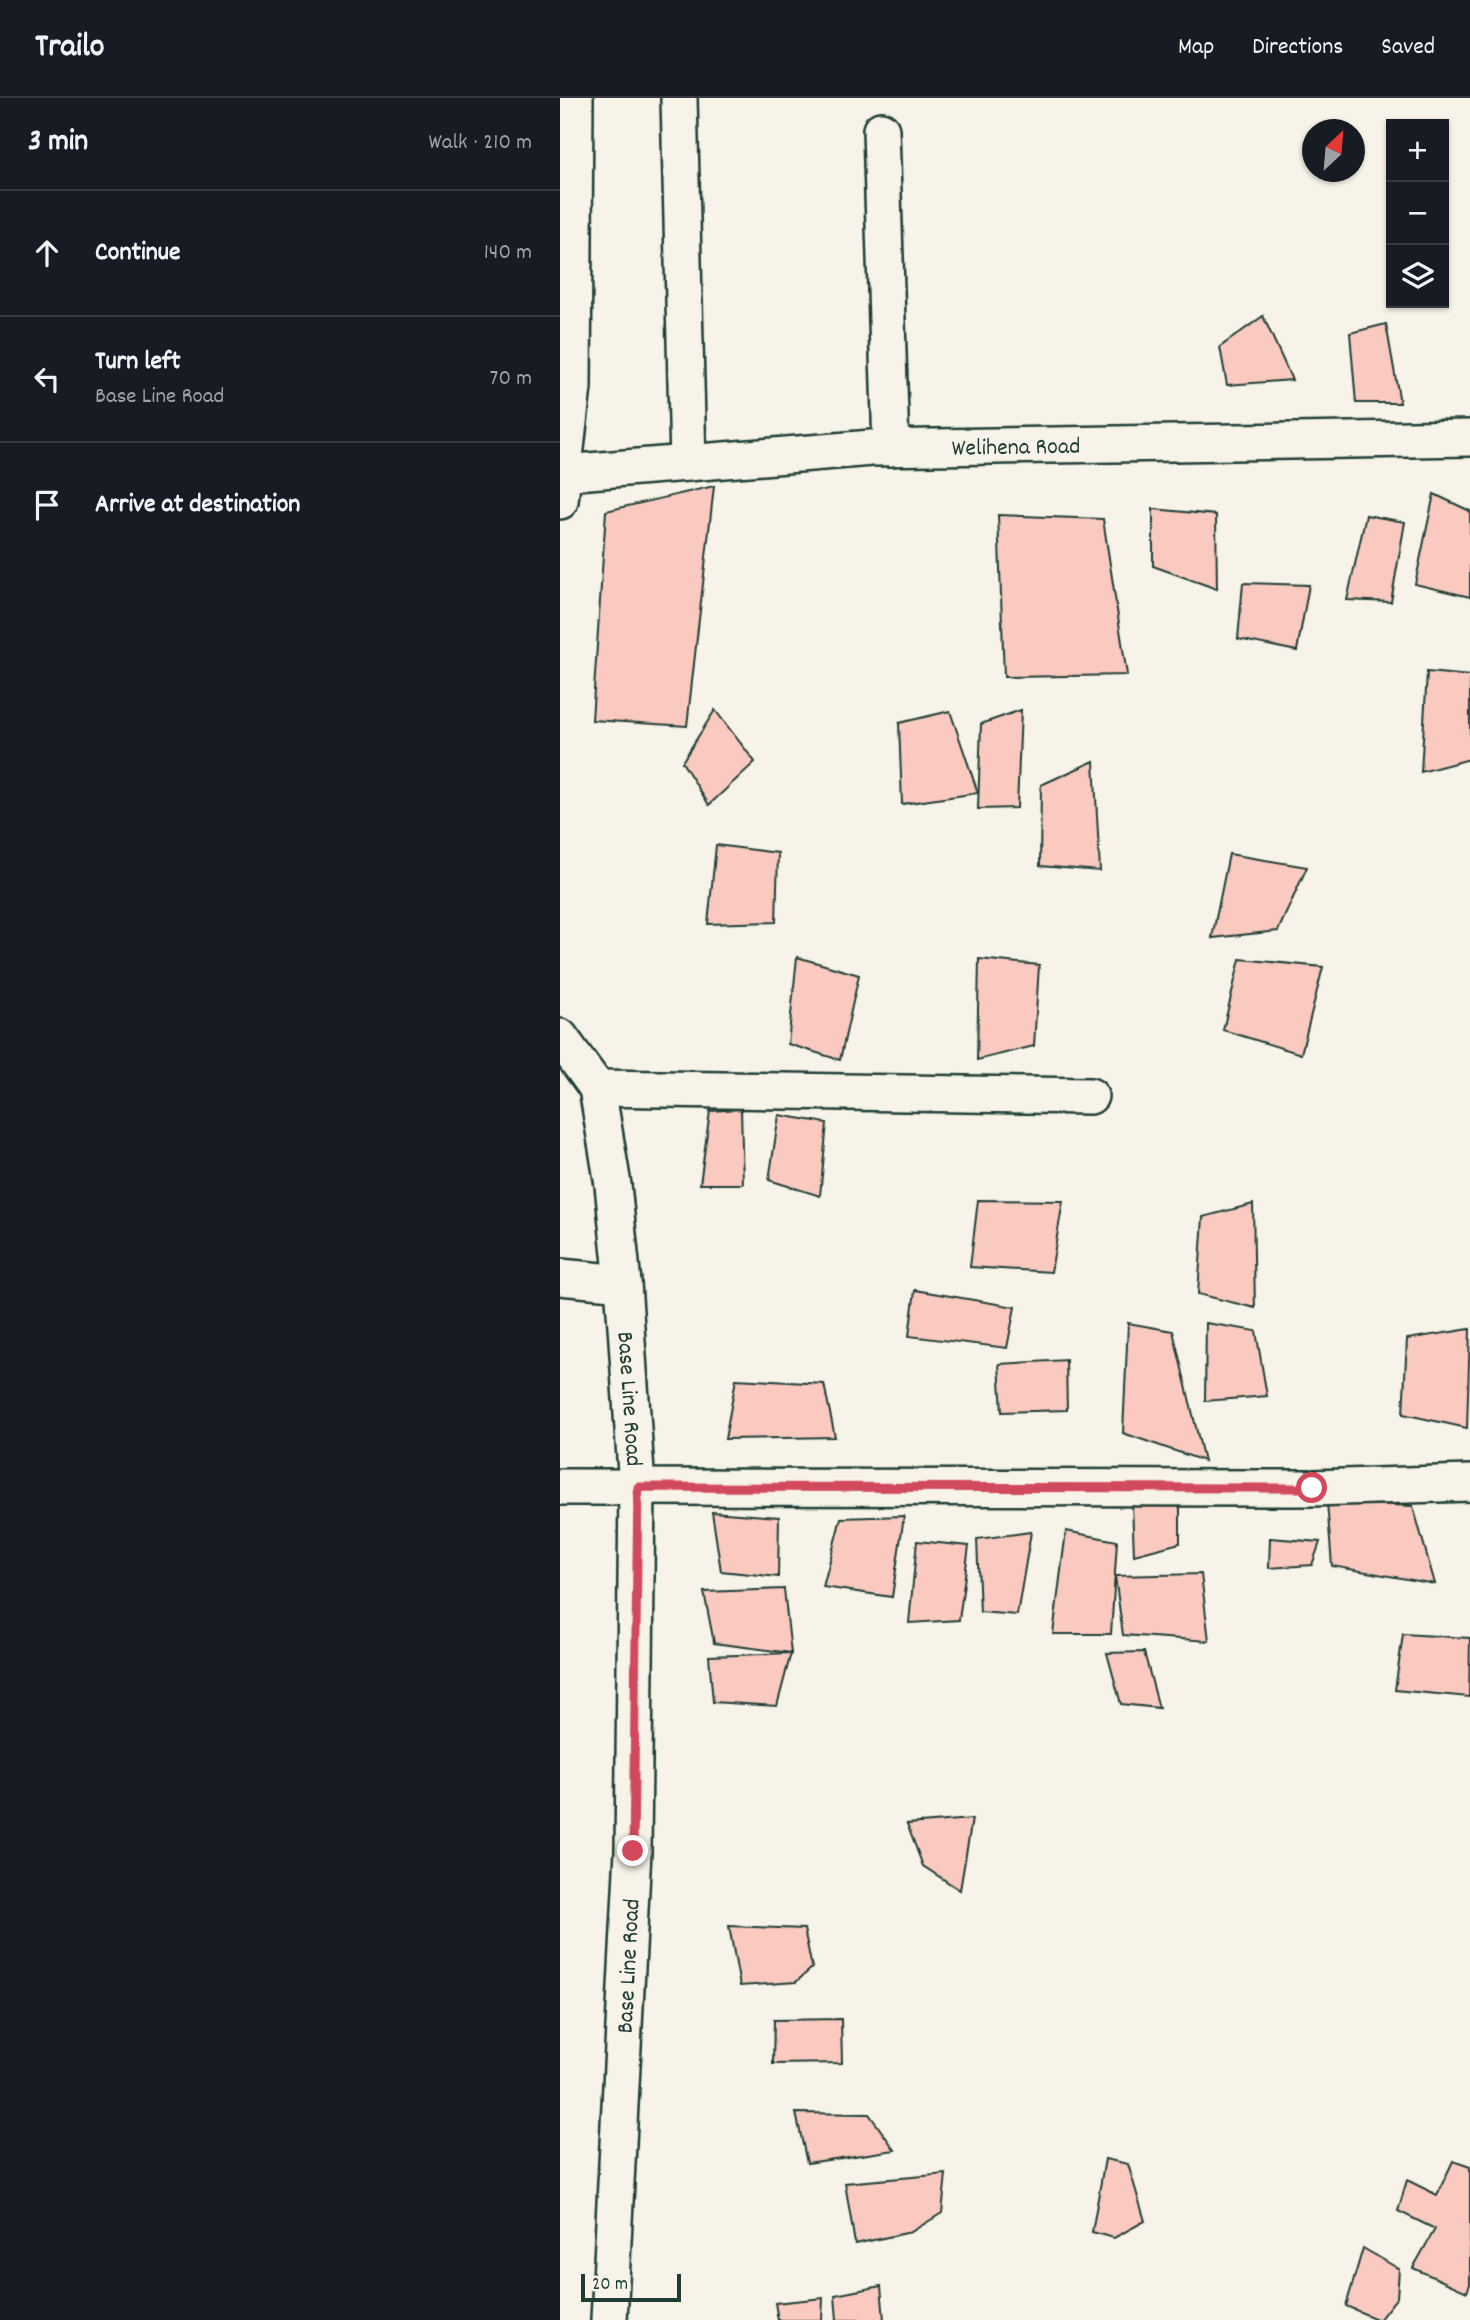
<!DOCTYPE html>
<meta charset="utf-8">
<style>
:root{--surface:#171b24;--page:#20242c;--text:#f1f3f6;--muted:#9ea1a6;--line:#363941}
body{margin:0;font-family:Dekko,sans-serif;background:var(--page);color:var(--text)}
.controls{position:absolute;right:21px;top:21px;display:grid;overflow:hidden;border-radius:0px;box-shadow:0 2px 5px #0004}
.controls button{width:63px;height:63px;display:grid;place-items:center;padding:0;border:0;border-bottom:2px solid var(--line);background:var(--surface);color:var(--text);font:35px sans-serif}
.compass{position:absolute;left:742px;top:21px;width:63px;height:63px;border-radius:50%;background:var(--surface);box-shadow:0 2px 5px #0004;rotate:26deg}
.scale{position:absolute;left:21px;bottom:18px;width:100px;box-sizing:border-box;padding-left:7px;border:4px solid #1f3d34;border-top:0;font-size:19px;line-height:24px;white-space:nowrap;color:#1f3d34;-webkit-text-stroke:5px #f7f3e8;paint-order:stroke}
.stop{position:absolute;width:21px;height:21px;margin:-16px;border:5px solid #d1495b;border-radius:50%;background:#fff}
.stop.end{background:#d1495b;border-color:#fff;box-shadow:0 2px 7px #0008}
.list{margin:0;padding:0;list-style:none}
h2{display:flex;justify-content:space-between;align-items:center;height:91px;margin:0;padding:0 28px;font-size:30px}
h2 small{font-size:23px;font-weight:400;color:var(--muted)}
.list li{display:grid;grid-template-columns:46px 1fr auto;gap:21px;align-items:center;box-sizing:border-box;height:126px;padding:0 28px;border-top:2px solid var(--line)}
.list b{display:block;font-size:26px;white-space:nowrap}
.list p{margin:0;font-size:23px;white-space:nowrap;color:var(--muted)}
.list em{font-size:23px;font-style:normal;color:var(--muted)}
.icon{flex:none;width:38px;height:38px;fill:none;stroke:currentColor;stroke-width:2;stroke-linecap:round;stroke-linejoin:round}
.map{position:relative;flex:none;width:910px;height:2222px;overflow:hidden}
header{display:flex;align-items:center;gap:42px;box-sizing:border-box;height:98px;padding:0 35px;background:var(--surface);border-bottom:2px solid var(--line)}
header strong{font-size:33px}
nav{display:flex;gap:38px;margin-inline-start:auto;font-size:24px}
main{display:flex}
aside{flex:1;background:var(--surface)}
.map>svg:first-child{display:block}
.building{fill:#facac1;stroke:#1f3d34;stroke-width:2}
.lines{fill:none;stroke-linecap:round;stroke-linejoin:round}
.street-casing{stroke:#1f3d34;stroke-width:40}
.street{stroke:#f7f3e8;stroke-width:35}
.route{stroke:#d1495b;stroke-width:9}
.labels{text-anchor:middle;stroke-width:7;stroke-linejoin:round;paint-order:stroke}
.street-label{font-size:24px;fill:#1f3d34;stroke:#f7f3e8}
</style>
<header>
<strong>Trailo</strong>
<nav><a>Map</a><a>Directions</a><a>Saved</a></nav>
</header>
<main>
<aside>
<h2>3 min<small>Walk · 210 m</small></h2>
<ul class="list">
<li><svg class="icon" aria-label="ahead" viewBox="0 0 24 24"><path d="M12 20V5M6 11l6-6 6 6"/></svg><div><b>Continue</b></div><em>140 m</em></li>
<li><svg class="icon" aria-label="left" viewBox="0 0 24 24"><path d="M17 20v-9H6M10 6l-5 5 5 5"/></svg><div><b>Turn left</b><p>Base Line Road</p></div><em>70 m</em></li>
<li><svg class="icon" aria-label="arrive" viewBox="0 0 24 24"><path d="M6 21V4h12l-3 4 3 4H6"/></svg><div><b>Arrive at destination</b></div></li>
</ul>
</aside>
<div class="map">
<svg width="910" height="2222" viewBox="0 0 910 2222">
<rect width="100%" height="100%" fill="#f7f3e8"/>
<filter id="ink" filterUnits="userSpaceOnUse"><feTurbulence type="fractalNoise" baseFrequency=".0143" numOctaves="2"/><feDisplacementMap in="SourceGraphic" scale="14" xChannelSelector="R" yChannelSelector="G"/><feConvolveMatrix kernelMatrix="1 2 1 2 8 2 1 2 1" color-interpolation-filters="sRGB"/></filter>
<g filter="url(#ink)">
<g class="building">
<path d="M703,218L732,282L667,287L660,249Z"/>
<path d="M826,226L840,305H796L790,235Z"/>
<path d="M154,388L127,628L32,622L46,413Z"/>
<path d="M874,396L910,413V499L855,486Z"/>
<path d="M593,411L656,417L657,491L593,468Z"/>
<path d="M438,417L543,421L567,577L444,579Z"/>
<path d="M806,417L845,424L831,504L787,502Z"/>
<path d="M683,485L749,487L737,553L678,541Z"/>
<path d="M867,574L910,578V661L861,674Z"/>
<path d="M155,612L195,664L149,707L122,664Z"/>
<path d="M461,612L457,710L418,711L421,626Z"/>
<path d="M390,613L418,695L342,706L339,625Z"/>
<path d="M534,663L540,773L480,768L481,687Z"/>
<path d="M156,747L218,755L216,824L148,826Z"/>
<path d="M669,756L747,769L718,833L652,840Z"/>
<path d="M237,859L299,877L280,962L228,946Z"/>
<path d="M419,861L479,867L474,948L417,962Z"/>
<path d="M680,861L763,869L741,956L663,932Z"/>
<path d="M181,1011L183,1086H140L150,1013Z"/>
<path d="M219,1017L267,1025L260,1098L209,1082Z"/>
<path d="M418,1102L503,1103L491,1174L410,1169Z"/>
<path d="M693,1106L695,1210L638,1196L643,1119Z"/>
<path d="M355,1192L455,1209L447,1250L349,1238Z"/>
<path d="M568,1225L613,1233L644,1363L563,1335Z"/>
<path d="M646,1225L696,1233L707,1298L645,1303Z"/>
<path d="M910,1231L907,1330L843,1316L847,1241Z"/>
<path d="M506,1262L507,1312L442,1314L439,1266Z"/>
<path d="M176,1281L264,1286L275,1339L165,1341Z"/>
<path d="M620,1404V1445L574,1457L572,1406Z"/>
<path d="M767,1404L853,1408L875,1486L772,1468Z"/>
<path d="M152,1414L219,1419L218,1479L161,1473Z"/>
<path d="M344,1418L332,1499L263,1489L281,1420Z"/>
<path d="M506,1433L557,1443L551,1536H493Z"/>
<path d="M471,1434L457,1517L420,1514L417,1441Z"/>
<path d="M710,1440L760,1444L752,1467L709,1470Z"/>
<path d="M357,1443L409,1448L399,1522L349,1525Z"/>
<path d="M641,1476L649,1543L563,1537L555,1478Z"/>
<path d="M224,1491L231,1555L154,1545L144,1494Z"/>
<path d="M843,1536L910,1540L909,1599L835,1592Z"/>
<path d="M584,1554L599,1610L561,1606L547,1555Z"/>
<path d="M231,1555L217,1608L153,1604L149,1558Z"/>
<path d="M412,1721L400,1792L363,1768L347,1726Z"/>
<path d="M169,1828L244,1831L252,1870L236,1884L180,1888Z"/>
<path d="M281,1921L282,1965L213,1966L214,1922Z"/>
<path d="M236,2015L309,2016L335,2052L247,2065Z"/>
<path d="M545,2061L568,2066L585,2123L554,2140L532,2134Z"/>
<path d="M893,2063L910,2069V2186L907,2194L853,2170L875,2131L838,2113L847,2082L877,2097Z"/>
<path d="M386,2076L382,2115L351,2134L295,2146L285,2085Z"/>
<path d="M803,2150L839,2171L837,2199L819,2222L786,2208Z"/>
<path d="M321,2188L324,2222H277L275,2197Z"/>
<path d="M263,2200L262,2222H218L215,2205Z"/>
</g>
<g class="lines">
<g class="street-casing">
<g id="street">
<path d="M119,0L128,365"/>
<path d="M321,32L331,350"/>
<path id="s1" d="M4,375L312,350L910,340"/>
<path d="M0,403L13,289L15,0"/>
<path id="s2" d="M0,939L37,990L53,1087L63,1185L77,1389L73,1753L49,2222"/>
<path d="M37,990L530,998"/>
<path d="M0,1179L63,1185"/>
<path d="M0,1389L752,1390L910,1385"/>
</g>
</g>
<use href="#street" class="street"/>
</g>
</g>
<g class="lines" filter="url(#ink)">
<path class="route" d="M73,1753L78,1389L752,1390"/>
</g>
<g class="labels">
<g class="street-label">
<text dy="8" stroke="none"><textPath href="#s1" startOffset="453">Welihena Road</textPath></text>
<text dy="8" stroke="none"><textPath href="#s2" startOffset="376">Base Line Road</textPath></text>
<text transform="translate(67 1868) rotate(-87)" y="8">Base Line Road</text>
</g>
</g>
</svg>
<div class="controls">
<button>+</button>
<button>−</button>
<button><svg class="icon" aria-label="layers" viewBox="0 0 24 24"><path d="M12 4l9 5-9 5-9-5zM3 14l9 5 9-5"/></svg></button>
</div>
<svg class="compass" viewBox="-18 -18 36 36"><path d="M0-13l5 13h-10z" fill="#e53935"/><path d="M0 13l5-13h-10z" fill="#9ea1a6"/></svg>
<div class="scale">20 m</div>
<div class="stop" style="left:752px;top:1390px"></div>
<div class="stop end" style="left:73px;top:1753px"></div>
</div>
</main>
